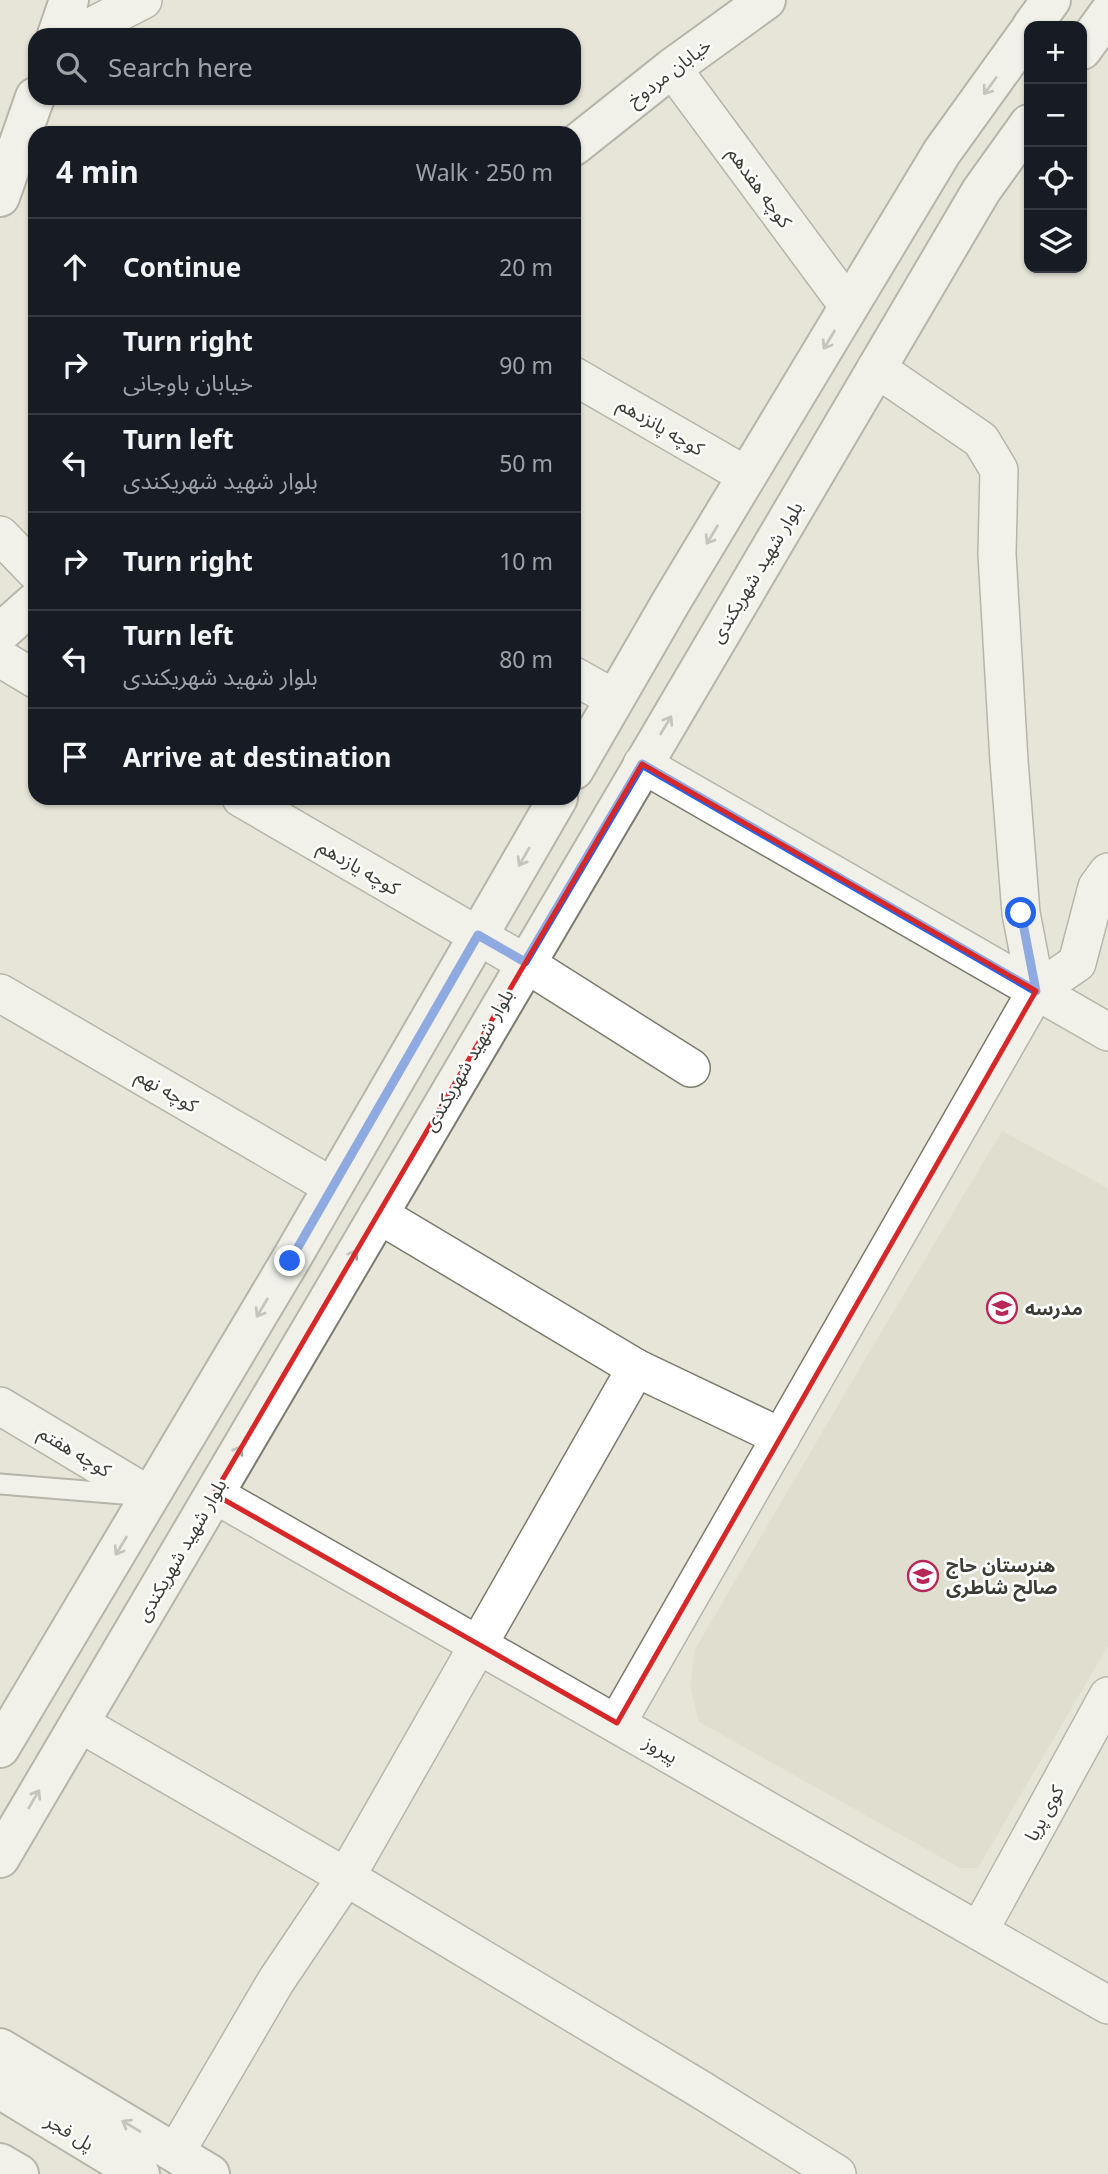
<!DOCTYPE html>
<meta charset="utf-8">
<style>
:root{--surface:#171b24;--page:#20242c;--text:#f1f3f6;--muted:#9ea1a6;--line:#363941}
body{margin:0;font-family:"Noto Sans","Noto Sans Arabic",sans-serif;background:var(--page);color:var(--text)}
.controls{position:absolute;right:21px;top:21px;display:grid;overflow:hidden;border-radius:14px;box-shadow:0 2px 5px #0004}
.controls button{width:63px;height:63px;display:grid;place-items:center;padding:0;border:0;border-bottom:2px solid var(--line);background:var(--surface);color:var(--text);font:35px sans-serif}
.stop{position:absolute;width:21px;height:21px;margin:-16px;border:5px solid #2563eb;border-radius:50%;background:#fff}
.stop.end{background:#2563eb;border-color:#fff;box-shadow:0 2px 7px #0008}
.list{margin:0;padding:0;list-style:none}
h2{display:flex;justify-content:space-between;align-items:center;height:91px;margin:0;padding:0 28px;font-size:30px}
h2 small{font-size:23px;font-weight:400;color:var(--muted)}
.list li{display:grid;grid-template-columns:46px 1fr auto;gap:21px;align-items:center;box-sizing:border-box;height:98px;padding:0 28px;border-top:2px solid var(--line)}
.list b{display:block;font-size:26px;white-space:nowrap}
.list p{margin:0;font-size:23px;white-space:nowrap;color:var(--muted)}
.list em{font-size:23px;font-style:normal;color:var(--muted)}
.icon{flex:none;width:38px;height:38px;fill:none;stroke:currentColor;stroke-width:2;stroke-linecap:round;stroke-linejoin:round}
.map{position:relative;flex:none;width:1108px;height:2174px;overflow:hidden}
.search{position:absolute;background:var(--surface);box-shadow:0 2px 5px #0004;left:28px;top:28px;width:553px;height:77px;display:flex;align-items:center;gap:18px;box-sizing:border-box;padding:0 24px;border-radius:21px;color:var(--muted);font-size:26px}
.panel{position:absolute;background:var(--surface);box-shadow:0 2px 5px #0004;left:28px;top:126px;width:553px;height:679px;border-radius:21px}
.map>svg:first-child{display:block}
.built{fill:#dad8c4}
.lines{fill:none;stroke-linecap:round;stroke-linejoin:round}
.service-casing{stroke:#7c7b6f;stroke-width:23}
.minor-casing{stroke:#7c7b6f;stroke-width:40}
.tertiary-casing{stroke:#7c7b6f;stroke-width:42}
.secondary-casing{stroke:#7c7b6f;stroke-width:42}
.service{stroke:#fff;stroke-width:19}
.minor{stroke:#fff;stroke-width:37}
.tertiary{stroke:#fff;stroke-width:38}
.secondary{stroke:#fff;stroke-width:38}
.oneway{stroke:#9e9e9a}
.route{stroke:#2563eb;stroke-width:9}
.marked{fill:none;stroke:#d62828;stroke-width:5;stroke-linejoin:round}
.labels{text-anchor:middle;stroke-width:5;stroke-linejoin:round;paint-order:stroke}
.street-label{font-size:19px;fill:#3c3c36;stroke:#fff}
.poi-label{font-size:19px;font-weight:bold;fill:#3c3c36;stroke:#fff;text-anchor:start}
</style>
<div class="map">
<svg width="1108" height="2174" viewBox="0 0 1108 2174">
<rect width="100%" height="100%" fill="#e6e5d8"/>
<path class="built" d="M1002,1131L1108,1188V1646L978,1868H960L699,1722L690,1686L695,1649L865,1359Z"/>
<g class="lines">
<g class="service-casing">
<path id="service" d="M0,1484L135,1495"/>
</g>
<g class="minor-casing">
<g id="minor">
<path d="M75,35L143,0"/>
<path d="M672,68L849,307"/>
<path d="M574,376L747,476"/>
<path d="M0,535L35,571"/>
<path d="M0,658L35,679"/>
<path d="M574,676L615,699"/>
<path d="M642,764L1108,1032"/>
<path d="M241,798L525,963L691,1068"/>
<path d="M1036,991L1077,963L1097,887L1108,872"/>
<path d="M0,993L333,1187"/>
<path d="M636,1368L781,1437"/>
<path d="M0,1406L150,1496"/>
<path d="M214,1494L1108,2005"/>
<path d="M79,1723L346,1877L636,1368L378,1214"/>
<path d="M617,1723L1036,991L1021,913L1009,761L997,554L999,470L981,440L876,368"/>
<path d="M979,1931L1108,1696"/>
<path d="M176,2152L276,1981L346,1877L700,2089L837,2174"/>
</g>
</g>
<g class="tertiary-casing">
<g id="tertiary">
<path d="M57,35L69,0"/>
<path d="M574,146L672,68L766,0"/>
<path d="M0,197L35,97"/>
<path d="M0,633L35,602"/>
</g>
</g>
<g class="secondary-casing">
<g id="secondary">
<path d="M1032,26L1051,0"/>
<path d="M1082,50L1108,14"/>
<path d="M574,770L671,602L942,152L1029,31"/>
<path d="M0,1748L290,1261L558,798"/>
<path d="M0,1858L981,191L1029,124"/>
<path d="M0,2048L210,2174"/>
<path d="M0,2089L140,2174"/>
<path d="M0,2163L19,2174"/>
</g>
</g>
<use href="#service" class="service"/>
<use href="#minor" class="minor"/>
<use href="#tertiary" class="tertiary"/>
<use href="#secondary" class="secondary"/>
</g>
<defs><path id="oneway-shaft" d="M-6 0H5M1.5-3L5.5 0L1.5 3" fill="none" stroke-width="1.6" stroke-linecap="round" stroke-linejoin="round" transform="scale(1.75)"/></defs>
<g class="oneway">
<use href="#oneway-shaft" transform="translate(990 86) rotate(126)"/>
<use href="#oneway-shaft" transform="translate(829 340) rotate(121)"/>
<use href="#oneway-shaft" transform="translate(712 535) rotate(121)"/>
<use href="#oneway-shaft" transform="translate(666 725) rotate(-59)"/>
<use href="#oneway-shaft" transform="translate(524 857) rotate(120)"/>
<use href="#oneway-shaft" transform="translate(351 1259) rotate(-60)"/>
<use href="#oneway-shaft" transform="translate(262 1308) rotate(121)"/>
<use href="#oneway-shaft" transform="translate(236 1455) rotate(-60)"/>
<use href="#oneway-shaft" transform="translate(121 1546) rotate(121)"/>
<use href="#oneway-shaft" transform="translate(34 1799) rotate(-60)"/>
<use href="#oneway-shaft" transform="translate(131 2126) rotate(-149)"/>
</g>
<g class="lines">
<path class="route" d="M290,1261L478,935L525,962L642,764L1036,991L1021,913"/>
</g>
<path d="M0 0H1108V2174H0ZM642,764L1036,991L617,1723L214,1494Z" fill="#e6e5d8" fill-opacity=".55" fill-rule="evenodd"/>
<path class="marked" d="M642,764L1036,991L617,1723L214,1494Z"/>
<defs>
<g id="school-ring" transform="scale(1.575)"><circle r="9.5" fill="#fff" stroke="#b72857" stroke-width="1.5"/><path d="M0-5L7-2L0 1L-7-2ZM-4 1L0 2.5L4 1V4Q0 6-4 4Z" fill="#b72857"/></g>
</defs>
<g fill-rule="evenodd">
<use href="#school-ring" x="1002" y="1308"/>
<use href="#school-ring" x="923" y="1576"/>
</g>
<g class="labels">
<g class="street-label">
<text transform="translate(669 72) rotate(-37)" y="7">خیابان مردوخ</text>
<text transform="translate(760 187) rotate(54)" y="7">کوچه هفدهم</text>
<text transform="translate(661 426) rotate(30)" y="7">کوچه پانزدهم</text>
<text transform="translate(756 572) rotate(-59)" y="7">بلوار شهید شهریکندی</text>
<text transform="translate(359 867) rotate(30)" y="7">کوچه یازدهم</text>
<text transform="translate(468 1060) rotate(-60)" y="7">بلوار شهید شهریکندی</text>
<text transform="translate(167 1090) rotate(30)" y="7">کوچه نهم</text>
<text transform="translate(75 1451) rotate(31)" y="7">کوچه هفتم</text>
<text transform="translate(181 1550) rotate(-60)" y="7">بلوار شهید شهریکندی</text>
<text transform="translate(661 1749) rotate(30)" y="7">پیروز</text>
<text transform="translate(1044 1813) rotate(-61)" y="7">کوی پریا</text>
<text transform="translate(70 2132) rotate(31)" y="7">پل فجر</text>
</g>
<g class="poi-label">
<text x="1025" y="1315">مدرسه</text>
<text x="946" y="1572">هنرستان حاج<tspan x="946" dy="22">صالح شاطری</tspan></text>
</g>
</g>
</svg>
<div class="controls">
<button>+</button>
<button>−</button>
<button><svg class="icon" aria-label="locate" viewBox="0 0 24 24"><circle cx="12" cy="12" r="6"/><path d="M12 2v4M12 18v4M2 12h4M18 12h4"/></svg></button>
<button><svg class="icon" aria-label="layers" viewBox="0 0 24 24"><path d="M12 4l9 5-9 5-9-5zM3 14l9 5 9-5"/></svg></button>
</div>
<div class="stop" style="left:1021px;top:913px"></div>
<div class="stop end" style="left:290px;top:1261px"></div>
<div class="search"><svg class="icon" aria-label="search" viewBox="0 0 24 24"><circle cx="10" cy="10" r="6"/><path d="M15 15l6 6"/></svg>Search here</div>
<section class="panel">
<h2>4 min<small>Walk · 250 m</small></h2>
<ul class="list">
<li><svg class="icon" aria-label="ahead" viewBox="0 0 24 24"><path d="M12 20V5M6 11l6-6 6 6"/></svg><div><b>Continue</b></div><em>20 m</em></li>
<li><svg class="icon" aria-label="right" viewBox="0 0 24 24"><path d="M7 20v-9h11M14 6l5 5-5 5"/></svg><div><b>Turn right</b><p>خیابان باوجانی</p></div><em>90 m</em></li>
<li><svg class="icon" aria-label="left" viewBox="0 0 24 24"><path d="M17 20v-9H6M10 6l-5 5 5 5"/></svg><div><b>Turn left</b><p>بلوار شهید شهریکندی</p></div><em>50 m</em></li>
<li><svg class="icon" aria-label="right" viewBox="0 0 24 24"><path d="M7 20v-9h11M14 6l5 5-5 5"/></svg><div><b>Turn right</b></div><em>10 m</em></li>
<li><svg class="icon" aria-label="left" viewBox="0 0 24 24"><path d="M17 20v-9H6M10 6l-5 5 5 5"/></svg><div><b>Turn left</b><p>بلوار شهید شهریکندی</p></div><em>80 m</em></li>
<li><svg class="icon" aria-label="arrive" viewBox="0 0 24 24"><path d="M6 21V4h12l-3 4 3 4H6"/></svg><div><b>Arrive at destination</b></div></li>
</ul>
</section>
</div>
